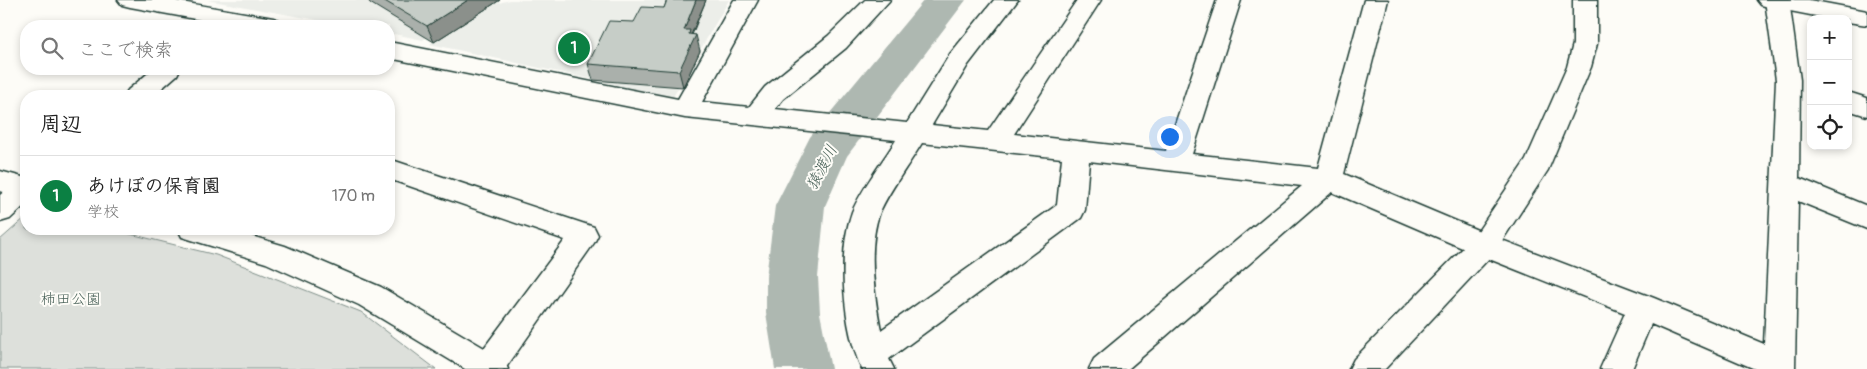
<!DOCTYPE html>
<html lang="ja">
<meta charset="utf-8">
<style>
:root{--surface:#fff;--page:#f6f6f6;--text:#222;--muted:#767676;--line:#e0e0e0;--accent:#0b8043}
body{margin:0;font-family:Pangolin,"Klee One",sans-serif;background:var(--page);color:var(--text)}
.controls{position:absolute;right:15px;top:15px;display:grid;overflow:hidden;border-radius:10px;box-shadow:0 2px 8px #0003}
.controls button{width:45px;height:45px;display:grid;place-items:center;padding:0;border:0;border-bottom:1px solid var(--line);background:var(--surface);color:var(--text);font:25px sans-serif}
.you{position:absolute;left:1169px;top:136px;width:18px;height:18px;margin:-12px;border:4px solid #fff;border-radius:50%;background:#1a73e8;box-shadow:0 0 0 8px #1a73e833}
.badge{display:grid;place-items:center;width:32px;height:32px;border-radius:50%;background:var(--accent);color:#fff;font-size:16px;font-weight:700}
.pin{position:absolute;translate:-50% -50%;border:2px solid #fff;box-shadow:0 1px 5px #0006}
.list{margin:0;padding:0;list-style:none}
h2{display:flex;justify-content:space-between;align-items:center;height:65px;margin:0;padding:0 20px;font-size:21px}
h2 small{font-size:16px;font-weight:400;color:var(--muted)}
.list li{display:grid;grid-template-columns:32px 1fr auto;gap:15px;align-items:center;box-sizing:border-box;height:80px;padding:0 20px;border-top:1px solid var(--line)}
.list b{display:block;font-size:19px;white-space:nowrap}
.list p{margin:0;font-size:16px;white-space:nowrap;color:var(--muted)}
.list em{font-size:16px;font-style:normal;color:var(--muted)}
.icon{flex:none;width:28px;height:28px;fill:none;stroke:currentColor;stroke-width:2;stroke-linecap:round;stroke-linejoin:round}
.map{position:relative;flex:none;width:1867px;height:369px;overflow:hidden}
.search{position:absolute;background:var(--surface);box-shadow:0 2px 8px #0003;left:20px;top:20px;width:375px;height:55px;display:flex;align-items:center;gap:12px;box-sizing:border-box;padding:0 18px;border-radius:20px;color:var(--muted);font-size:19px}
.panel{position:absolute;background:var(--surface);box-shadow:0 2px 8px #0003;left:20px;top:90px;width:375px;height:145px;border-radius:20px}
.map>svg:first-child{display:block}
.built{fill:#eceee9}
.green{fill:#dde0db;stroke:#7e8e88}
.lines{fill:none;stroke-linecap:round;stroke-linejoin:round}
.river{fill:#aeb8b1;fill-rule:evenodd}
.minor-casing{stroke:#1f3d34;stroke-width:3}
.tertiary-casing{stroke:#1f3d34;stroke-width:3}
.minor{fill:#fdfcf7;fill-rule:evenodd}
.tertiary{fill:#fdfcf7;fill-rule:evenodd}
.wall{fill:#aab0ab;stroke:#1f3d34}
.shaded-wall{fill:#8b908b;stroke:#1f3d34}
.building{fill:#c6cdc7;stroke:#1f3d34}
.labels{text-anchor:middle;stroke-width:4;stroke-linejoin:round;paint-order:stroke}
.park-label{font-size:15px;fill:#455e55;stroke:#fdfcf7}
.water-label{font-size:16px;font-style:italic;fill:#435c53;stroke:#fdfcf7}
</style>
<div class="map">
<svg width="1867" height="369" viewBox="0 0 1867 369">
<rect width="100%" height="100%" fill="#fdfcf7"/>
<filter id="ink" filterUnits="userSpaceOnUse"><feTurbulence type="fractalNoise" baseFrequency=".02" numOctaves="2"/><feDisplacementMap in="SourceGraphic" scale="10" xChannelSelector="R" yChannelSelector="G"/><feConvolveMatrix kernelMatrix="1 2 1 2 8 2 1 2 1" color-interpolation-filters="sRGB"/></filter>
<g filter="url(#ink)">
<g class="built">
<path d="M207,0H487L466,6L423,40L389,33V26H351Z"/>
<path d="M510,0H729L673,97L430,44L472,10Z"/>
</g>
<path class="green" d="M26,217V229H110L216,255L361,312L436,369H0V240Z"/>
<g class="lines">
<path class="river" d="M924,0H966L847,156L825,206L818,277L820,313L831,369H775L766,313V277L775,206L810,137Z"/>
<g class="minor-casing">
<g id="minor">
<path d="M118,0H170L273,18L281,21L285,26H233L130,7L122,5Z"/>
<path d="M734,0H758L702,102L749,107L765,87L828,36L865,0H890L846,48L783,99L775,109L907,123L950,54L994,0H1018L968,65L932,125L988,131L1077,0H1101L1014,134L1166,151L1217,0H1241L1192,154L1318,168L1364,0H1388L1344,174L1494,237L1654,298L1764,344L1776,80L1765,0H1789L1800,80L1799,178L1867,206V229L1798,201L1795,369H1755L1651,324L1632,369H1600L1625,313L1474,253L1332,192L1128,369H1089L1094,359L1302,186L1089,161L1085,210L1081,218L889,359L894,369H862C843,330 837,253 852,212C861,190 883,161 896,140L685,118L389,58V42L678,99ZM922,143L1062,158L1057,205L881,330C874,295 867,246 880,212C889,191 910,163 922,143Z"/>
<path d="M153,69H180L177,75L153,96H124L128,90Z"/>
<path d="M1848,92L1867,98V116L1848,110Z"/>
<path d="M389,159L594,227L598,235L594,243L505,369H474L473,366L478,356L565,240L389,179Z"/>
<path d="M26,178V204L10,219L0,222V195L16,181Z"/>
</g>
</g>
<g class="tertiary-casing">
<g id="tertiary">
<path d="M1573,0H1597V44L1591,67L1548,170L1494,253L1385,369H1349L1354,359L1474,237L1526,160L1567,67L1573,44Z"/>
<path d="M1757,0H1809L1867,11V25L1848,22V19H1831L1769,7L1761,5Z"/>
<path d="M0,171L26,178V198L0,191Z"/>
<path d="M178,229H228L285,246L381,287L503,359L508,369H465L359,305L266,263L182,237Z"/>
</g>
</g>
<use href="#minor" class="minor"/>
<use href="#tertiary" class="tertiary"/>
</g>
<g class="wall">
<path d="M368,0H500L434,42L370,3Z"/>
<path d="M667,0H706L692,35L700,51L683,87L593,80L588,64L634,22L664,8Z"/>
</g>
<g class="shaded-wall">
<path d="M468,0H500L434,42L427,26Z"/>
<path d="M696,0H706L691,35H696L700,51L683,87L679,71L684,30Z"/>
</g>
<g class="building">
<path d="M383,0H468L427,26Z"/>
<path d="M667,0H696L684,30H690L689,34L696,35L679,71L588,64L609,21L634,22L642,7L664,8Z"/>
</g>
</g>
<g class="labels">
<g class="park-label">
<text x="71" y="304">柿田公園</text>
</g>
<g class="water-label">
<text transform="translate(821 167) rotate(-62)" y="6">猿渡川</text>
</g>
</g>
</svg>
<div class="controls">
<button>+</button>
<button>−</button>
<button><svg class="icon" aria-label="locate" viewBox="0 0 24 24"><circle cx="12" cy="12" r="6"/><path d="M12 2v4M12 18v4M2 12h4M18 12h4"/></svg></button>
</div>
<div class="you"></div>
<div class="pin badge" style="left:574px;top:48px">1</div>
<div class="search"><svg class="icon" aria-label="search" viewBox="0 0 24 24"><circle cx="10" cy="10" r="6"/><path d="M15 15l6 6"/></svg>ここで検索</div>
<section class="panel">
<h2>周辺<small></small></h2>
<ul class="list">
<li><span class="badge">1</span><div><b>あけぼの保育園</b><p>学校</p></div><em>170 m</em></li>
</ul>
</section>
</div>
